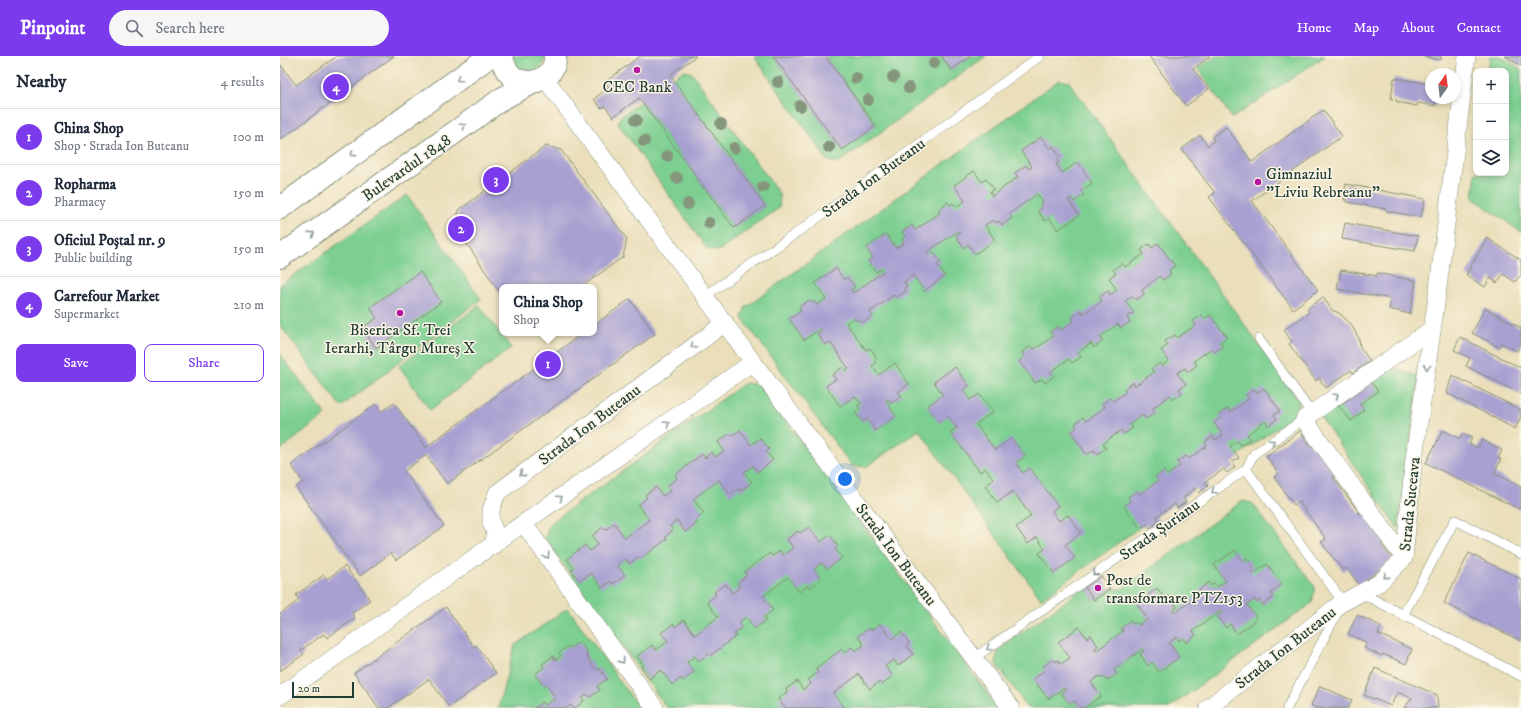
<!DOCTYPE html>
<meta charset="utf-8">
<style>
:root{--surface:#fff;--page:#f6f6f7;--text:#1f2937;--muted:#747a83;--line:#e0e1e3;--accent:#7c3aed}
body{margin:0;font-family:"IM FELL DW Pica",serif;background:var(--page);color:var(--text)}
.controls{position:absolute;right:12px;top:12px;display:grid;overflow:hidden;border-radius:8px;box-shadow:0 2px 6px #0003}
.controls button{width:36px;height:36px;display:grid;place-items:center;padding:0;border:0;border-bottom:1px solid var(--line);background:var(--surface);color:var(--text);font:20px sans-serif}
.compass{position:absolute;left:1145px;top:12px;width:36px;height:36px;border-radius:50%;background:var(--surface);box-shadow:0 2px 6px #0003;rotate:14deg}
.scale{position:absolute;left:12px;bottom:10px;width:62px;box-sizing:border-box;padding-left:4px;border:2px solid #1f3d34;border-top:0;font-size:11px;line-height:14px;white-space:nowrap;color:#1f3d34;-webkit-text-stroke:3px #fcf5e5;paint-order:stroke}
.you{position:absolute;left:565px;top:423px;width:14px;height:14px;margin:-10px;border:3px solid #fff;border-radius:50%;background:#1a73e8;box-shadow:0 0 0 6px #1a73e833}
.badge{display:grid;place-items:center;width:26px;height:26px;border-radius:50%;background:var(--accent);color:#fff;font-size:13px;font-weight:700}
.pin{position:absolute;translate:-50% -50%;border:2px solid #fff;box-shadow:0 1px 4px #0006}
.popup{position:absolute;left:219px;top:228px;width:98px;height:52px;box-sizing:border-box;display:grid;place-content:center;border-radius:8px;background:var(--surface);filter:drop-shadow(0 1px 3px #0005);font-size:13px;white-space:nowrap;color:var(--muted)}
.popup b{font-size:15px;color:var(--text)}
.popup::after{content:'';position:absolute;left:50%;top:100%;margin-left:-8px;border:8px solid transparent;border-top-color:var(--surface)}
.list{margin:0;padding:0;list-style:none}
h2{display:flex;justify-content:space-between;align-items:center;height:52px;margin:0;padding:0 16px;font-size:17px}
h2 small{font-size:13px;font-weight:400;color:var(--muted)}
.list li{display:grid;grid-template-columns:26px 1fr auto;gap:12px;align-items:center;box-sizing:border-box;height:56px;padding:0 16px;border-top:1px solid var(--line)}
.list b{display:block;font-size:15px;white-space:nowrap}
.list p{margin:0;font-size:13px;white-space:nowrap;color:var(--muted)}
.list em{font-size:13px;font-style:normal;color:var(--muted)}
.actions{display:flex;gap:8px;padding:12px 16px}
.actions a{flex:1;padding:9px 0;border:1px solid var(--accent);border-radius:8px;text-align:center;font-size:14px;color:var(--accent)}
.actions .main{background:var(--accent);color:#fff}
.icon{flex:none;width:22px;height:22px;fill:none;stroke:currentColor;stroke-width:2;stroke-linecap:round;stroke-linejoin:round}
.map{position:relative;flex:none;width:1241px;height:652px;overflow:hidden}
header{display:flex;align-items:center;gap:24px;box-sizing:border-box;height:56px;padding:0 20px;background:var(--accent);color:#fff}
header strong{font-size:19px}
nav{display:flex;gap:22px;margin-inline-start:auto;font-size:14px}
.search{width:280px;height:36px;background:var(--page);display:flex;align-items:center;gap:10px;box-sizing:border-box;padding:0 14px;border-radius:22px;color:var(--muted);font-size:15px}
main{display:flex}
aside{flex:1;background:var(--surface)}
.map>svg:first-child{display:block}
.green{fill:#7ccf91;stroke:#4e8662}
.building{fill:#a8a0d1}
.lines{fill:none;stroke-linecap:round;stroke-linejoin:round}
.service-casing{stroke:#848e77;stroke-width:10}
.minor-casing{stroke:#848e77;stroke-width:18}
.tertiary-casing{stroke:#848e77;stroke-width:24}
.service{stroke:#fff;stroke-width:9}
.minor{stroke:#fff;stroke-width:17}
.tertiary{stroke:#fff;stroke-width:22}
.tree{fill:#85967b}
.oneway{stroke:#8f9e9a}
.poi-dot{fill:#b5179e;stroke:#fcf5e5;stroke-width:1.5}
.labels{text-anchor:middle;stroke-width:3;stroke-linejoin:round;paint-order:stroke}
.poi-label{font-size:16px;fill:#1f3d34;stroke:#fcf5e5}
.street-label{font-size:16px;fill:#1f3d34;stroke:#fcf5e5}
</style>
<header>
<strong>Pinpoint</strong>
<div class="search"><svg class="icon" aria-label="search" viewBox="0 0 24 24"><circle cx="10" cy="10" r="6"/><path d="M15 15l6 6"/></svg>Search here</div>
<nav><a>Home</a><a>Map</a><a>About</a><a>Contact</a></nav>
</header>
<main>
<aside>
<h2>Nearby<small>4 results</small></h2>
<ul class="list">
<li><span class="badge">1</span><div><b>China Shop</b><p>Shop · Strada Ion Buteanu</p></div><em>100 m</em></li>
<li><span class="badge">2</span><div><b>Ropharma</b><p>Pharmacy</p></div><em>150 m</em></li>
<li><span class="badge">3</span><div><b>Oficiul Poștal nr. 9</b><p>Public building</p></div><em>150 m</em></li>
<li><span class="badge">4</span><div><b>Carrefour Market</b><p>Supermarket</p></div><em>210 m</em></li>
</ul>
<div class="actions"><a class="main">Save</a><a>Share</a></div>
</aside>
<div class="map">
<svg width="1241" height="652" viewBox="0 0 1241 652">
<rect width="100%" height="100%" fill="#fcf5e5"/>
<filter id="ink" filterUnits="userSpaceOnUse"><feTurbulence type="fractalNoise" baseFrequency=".025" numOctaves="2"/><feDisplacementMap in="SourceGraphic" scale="8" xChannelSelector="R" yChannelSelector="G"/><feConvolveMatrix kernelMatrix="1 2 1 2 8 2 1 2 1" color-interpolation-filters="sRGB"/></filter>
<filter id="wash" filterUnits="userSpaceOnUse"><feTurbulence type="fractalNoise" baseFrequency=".012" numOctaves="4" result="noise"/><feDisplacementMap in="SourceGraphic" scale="16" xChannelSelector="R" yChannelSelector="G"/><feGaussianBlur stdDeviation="0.9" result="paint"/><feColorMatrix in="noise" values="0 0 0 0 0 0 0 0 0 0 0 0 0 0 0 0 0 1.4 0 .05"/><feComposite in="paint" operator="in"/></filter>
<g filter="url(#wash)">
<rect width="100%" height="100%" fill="#eadfba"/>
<g class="green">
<path d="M232,0H265C261,17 252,17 238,12Z"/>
<path d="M474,0H493L562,94L596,69L545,0H661L671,14L691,0H706L558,107L548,105Z"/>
<path d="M936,0H1045L952,62L918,12Z"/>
<path d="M1210,0H1221L1241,14V176L1193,142L1196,117H1226V15H1208Z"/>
<path d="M404,14L412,17L500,139L499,152L438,195L427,193L338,67L340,61L361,45L454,172L485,150L392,23Z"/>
<path d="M779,24L789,26L1019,344L1017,357L761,543L639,374L586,411L572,410L462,262L465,252Z"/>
<path d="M127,139L201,243L61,351L0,269V229Z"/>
<path d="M199,249L231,292L150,354L119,310Z"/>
<path d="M0,298L46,359L0,394Z"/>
<path d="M1110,311L1139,321L1118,473L1040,360Z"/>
<path d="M465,327L479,329L718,652H387L265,483L269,468Z"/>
<path d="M962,445L972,447L1035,531L1032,547L889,652H748L716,608L718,594L805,531L814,544L830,533H842Z"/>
<path d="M288,552L359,652H218L235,589Z"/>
</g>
<g id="blocks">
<g class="building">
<path d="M57,0H114L0,84V8L16,29Z"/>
<path d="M360,0H416L390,19L485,150L454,172L359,42L333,61L325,50L321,52L314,43L329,31L325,26Z"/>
<path d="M493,0H545L596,70L562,94Z"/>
<path d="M661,0H691L671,14Z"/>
<path d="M869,0H930L913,13L929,33L906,50Z"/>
<path d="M1142,0H1161V4Z"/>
<path d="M1225,0H1241V10Z"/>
<path d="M1114,22L1151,28V42H1156L1155,50L1138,47L1137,50L1117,46V44L1111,43Z"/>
<path d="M1043,54L1062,80L972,145L1038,234L1013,253L929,141L935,137L902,93L920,79L928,90L934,85L932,81L946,71L972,106Z"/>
<path d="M761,81L770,93L773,90L780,101L777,103L779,106L776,108L782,117L798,106L812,127L801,135L804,139L794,146L791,142L788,144L799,159L778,174L769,162L765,165L758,155L762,152L760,148L763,146L757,138L729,158L732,162L722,169L719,165L716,167L713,164L705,169L715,184L695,198L688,188L684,192L676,180L680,177L678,175L647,196L649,199L653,196L661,206L657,209L665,220L644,235L633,219L624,226L627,230L624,232L626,235L616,242L614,239L590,256L593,260L583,267L580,263L577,265L574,262L566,267L586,294L590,292L597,302L594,304L596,307L592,310L599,319L615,307L629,328L618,336L622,340L611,347L608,343L606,345L616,360L595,375L587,363L583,366L575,357L580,353L577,350L581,348L575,340L560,350L546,330L556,323L552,319L563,311L566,315L569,313L550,286L545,289L537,278L541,275L540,273L524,284L509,263L521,255L519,251L529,244L532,247L534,245L537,249L546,243L535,227L556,212L564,224L567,221L575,231L571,234L573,237L603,216L601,213L596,216L588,205L593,202L586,192L606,178L616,192L624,187L622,183L625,180L622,176L632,169L635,174L660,157L658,154L668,146L670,149L673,147L676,151L685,145L674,129L694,115L702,126L706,123L714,133L710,136L712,140L738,121L735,117L746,109L749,113L752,111L741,95Z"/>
<path d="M266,90L281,94L347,183L343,201L301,231H222V240L175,170L179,154Z"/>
<path d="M1066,128L1145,143L1141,161L1106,155V153L1067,146V144H1064Z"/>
<path d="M1065,167L1138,180L1135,195L1062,183Z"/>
<path d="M1207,182L1241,204V219L1235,226L1223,218L1217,227L1210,222L1205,231L1186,219Z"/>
<path d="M878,187L895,210L889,214L891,218L883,224L880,220L862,234L864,238L856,244L852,240L845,245L854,257L847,261L850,266L841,272L838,268L820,281L823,285L814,292L811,287L798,297L801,301L792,307L789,303L770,316L774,320L765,327L762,323L755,327L739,305L745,300L742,296L751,290L754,293L764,287L773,280L770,276L779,270L781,274L794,265L792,261L801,254L803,258L822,245L819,241L828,235L830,239L837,234L829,222L836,217L833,214L842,207L845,211L864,198L861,194L869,188L872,192Z"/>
<path d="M1061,214L1097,220V217L1136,225L1130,258L1109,253L1111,243L1057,233Z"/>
<path d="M140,216L161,246L96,292L82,272L97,262L90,251Z"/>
<path d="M1043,241L1052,254L1059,257L1071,268L1079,283L1080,291L1090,305L1073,317L1071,314L1046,332L1039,322L1036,325L1009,288L1012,286L1004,274L1029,256L1027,253Z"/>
<path d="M350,243L375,278L167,428L146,399L124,415L164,470L116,504L111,497L80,520L16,431L23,426L11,409L96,348L101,356L114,347L146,391L303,277H314V269Z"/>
<path d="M1205,252L1241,272V287L1237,295L1221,287L1219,291L1192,277Z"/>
<path d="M922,259L924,263L930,259L947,281L940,286L943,290L935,296L932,292L914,305L917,309L908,316L905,312L897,317L906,328L899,333L902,337L893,343L890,339L872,353L875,357L866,363L863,359L850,368L853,372L844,378L841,374L823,388L826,392L817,398L814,394L807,399L791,376L797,371L795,368L803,361L806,365L825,351L822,348L830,342L833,345L846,336L844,333L853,326L855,330L874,316L871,313L880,307L882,310L889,305L881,294L888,289L885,285L895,279L897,282L916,269L913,265Z"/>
<path d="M1180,281L1241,312V338L1186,310L1190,302L1174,294Z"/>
<path d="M675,311L689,330L683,334L690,344L699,338L713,356L696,368L715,394L731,382L745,400L736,407L743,417L750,412L778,450L772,455L779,465L788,459L801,477L785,489L795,502L774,517L759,497L765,493L757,481L748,488L736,471L751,460L733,435L717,447L705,430L714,423L705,412L700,416L670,376L677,372L668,360L659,367L647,350L663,339L654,326Z"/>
<path d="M1172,319L1241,354V361L1235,373L1167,337Z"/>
<path d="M1091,326L1098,335L1080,348L1084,354L1071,365L1059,350Z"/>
<path d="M984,332L1000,355L994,359L997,363L988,370L985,365L967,379L970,383L961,389L958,385L950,390L959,402L952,406L955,411L947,417L944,413L925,426L928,430L919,437L916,432L903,442L906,446L897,452L895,448L876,461L879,465L870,472L867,468L860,472L844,450L850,445L848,441L857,435L859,438L868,432L878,425L875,421L884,415L887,419L900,410L897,406L906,400L909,403L927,390L925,386L933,380L935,384L943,379L934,367L941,362L939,359L948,352L950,356L959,350L969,343L966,339L975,333L977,337Z"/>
<path d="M460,374L471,389L480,382L489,393L486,396L493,404L478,416L473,410L464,416L472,426L461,435L459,432L450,439L439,424L413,443L424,457L415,464L417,467L405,476L397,464L390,470L393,474L385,481L387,483L360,503L358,501L349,508L346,503L337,509L345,519L333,528L331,525L322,532L311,517L300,525L291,514L294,512L287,503L305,489L310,495L318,488L312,480L323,471L325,474L334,467L345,482L369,464L358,449L367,442L365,439L376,431L383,440L391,434L387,430L397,422L395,419L422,398L425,402L432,396L435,401L444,395L438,386L449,378L451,380Z"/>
<path d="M1163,374L1180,383L1182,378L1192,382L1189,388L1198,392L1202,384L1222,394L1218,402L1221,404L1214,417L1241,431V448L1239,453L1146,407Z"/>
<path d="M1020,375L1033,393L1038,390L1058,418L1053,421L1080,458L1084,455L1105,485L1101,488L1113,504L1079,529L1067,512L1063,515L1041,486L1046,483L1019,446L1014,449L994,421L999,418L986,400Z"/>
<path d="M529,471L541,486L550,479L558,490L555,493L562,502L547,513L542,507L534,513L541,523L530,532L528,529L519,536L508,521L483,540L493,554L484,561L486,564L475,573L466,561L459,566L462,571L454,578L456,580L430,600L428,598L419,605L415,600L407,606L414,616L403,625L401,622L392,629L381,614L369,623L361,611L364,609L357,600L372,589L376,594L388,585L381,577L393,568L395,571L404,564L415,579L438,561L427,546L436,539L434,536L446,528L452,537L460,531L457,527L467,519L464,516L490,497L492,500L500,495L503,499L513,492L507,483L518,475L520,477Z"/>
<path d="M955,494L963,505L967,502L974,513L971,516L973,518L987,508L1002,528L991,537L994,541L983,549L980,544L977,547L975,543L967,549L977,563L957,578L950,568L946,572L937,560L942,557L940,555L913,575L916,579L906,587L903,582L899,585L897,581L889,587L899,601L879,616L872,606L868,610L860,598L864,595L862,593L834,614L837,618L827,625L824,621L821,623L819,620L811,626L821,640L804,652H800L794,645L790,648L781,637L786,634L784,632L768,643L753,623L765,614L762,611L773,603L775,606L778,604L781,608L790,602L778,586L799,571L807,582L811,579L818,590L814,593L816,595L843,575L841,572L851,564L853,568L856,566L859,569L868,563L857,548L877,532L885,543L889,540L897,551L893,554L895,557L921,537L919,534L929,526L931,530L934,527L937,531L946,525L934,509Z"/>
<path d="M1189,497L1241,523V585L1164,547Z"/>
<path d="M65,510L90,544L72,557L75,562L47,582L44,578L21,594L24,598L0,615V558L19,544L16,539L44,519L47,523Z"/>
<path d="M821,520L830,533L814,544L805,531Z"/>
<path d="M166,551L194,591L196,589L216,617L169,651L149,623L108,652H99L74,617Z"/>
<path d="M1077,559L1101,570L1098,578L1132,593L1126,608L1103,598L1102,600L1084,592L1087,587L1068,578Z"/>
<path d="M600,568L612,583L621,576L629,587L627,590L633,598L618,610L614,604L605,610L613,620L602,629L599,626L590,633L579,618L554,637L565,652H505L498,643L507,636L506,633L517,625L523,634L531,628L528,624L538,616L535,613L562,593L565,597L572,591L575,595L584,589L578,580L589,572L591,574Z"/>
<path d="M300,586L308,598L306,599L316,614L319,612L327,623L317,630L320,634L310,641L307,638L302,642L304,645L295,652H293L291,649L286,652H254L263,646L265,649L276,642L266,628L263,629L255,618L264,611L262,608L273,600L275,604L281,600L279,597L288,590L290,592Z"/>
<path d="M1095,612L1157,639L1158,652H1124L1132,642L1117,636L1111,650L1084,639Z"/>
<path d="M1040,630L1072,644L1068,652H1036L1031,649Z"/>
</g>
</g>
</g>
<g filter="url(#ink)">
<use href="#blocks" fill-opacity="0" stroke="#848e77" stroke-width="1"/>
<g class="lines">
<g class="service-casing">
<g id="service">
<path d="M425,240L528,169L760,0"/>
<path d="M979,283L1032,358"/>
<path d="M966,413L1063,546L1007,652"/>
<path d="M1081,537L1241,620"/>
<path d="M1123,559L1175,464L1241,498"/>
<path d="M694,602L966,413L974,398L1024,363"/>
</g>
</g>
<g class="minor-casing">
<g id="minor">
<path d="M264,21L473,306L731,652"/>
<path d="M244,468L375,652"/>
<path d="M214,489L215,476L211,467V454L217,437L445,267"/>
<path d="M1124,502L1024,363L1152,273"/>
<path d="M0,640L164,523L473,306"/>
<path d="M928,652L1060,548L1099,527L1124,502L1134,402L1157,240L1187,0"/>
</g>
</g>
<g class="tertiary-casing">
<g id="tertiary">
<path d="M222,0C227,39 277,30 275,0"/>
<path d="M0,152L210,0"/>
<path d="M0,201L223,42L254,26"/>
</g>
</g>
<use href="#service" class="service"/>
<use href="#minor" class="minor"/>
<use href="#tertiary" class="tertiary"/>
</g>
<g class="tree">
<circle cx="654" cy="7" r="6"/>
<circle cx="613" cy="21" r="6"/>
<circle cx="576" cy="22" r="6"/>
<circle cx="498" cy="26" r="6"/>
<circle cx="629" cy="32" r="6"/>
<circle cx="588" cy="44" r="6"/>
<circle cx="520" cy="50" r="6"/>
<circle cx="356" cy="64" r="6"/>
<circle cx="441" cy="68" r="6"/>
<circle cx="364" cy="85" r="6"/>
<circle cx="549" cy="91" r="6"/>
<circle cx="454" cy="92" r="6"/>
<circle cx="387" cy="100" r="6"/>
<circle cx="397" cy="122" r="6"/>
<circle cx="483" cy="131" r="6"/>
<circle cx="408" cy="148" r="6"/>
<circle cx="429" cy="167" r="6"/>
</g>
<defs><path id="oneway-chevron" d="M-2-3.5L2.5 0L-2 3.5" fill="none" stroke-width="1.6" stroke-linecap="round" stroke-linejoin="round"/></defs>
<g class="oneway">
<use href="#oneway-chevron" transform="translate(179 23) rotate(145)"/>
<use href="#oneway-chevron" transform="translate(183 70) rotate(-35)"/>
<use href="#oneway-chevron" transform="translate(73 98) rotate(144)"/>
<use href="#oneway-chevron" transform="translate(32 178) rotate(-36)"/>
<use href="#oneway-chevron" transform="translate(413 290) rotate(143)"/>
<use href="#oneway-chevron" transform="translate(1147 311) rotate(98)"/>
<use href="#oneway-chevron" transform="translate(1056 340) rotate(-35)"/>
<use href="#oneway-chevron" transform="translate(387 368) rotate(-35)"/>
<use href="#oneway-chevron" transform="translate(992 386) rotate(-35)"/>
<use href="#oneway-chevron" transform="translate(242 418) rotate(143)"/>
<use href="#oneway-chevron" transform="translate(934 435) rotate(145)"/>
<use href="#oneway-chevron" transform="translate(280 442) rotate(-35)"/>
<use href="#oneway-chevron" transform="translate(267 500) rotate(55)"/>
<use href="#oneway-chevron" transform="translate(815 517) rotate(145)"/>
<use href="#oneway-chevron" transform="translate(1106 520) rotate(139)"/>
<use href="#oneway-chevron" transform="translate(709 592) rotate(145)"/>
<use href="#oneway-chevron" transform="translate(342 605) rotate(55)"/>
</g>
</g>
<g class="poi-dot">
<circle cx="357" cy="14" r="4"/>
<circle cx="978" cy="126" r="4"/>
<circle cx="120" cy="257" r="4"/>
<circle cx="818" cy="532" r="4"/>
</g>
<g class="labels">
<g class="poi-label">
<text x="357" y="36">CEC Bank</text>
<text x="986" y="123" text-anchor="start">Gimnaziul<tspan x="986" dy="18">"Liviu Rebreanu"</tspan></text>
<text x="120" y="279">Biserica Sf. Trei<tspan x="120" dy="18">Ierarhi, Târgu Mureș X</tspan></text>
<text x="826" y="529" text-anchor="start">Post de<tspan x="826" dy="18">transformare PTZ153</tspan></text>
</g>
<g class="street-label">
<text transform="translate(126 111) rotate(-35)" y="6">Bulevardul 1848</text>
<text transform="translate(593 121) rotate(-36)" y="6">Strada Ion Buteanu</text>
<text transform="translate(309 368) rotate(-37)" y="6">Strada Ion Buteanu</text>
<text transform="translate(1129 448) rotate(-84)" y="6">Strada Suceava</text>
<text transform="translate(879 473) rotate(-35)" y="6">Strada Șurianu</text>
<text transform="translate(617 498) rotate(53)" y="6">Strada Ion Buteanu</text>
<text transform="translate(1005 591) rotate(-38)" y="6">Strada Ion Buteanu</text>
</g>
</g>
</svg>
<div class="controls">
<button>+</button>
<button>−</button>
<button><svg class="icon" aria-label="layers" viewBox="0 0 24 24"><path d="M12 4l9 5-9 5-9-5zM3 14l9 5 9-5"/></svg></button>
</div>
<svg class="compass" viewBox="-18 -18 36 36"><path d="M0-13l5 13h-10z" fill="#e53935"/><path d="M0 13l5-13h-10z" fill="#747a83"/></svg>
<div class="scale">20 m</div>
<div class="you"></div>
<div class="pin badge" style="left:268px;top:308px">1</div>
<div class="popup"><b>China Shop</b>Shop</div>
<div class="pin badge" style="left:181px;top:173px">2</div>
<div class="pin badge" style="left:216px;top:124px">3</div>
<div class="pin badge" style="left:56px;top:31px">4</div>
</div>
</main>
